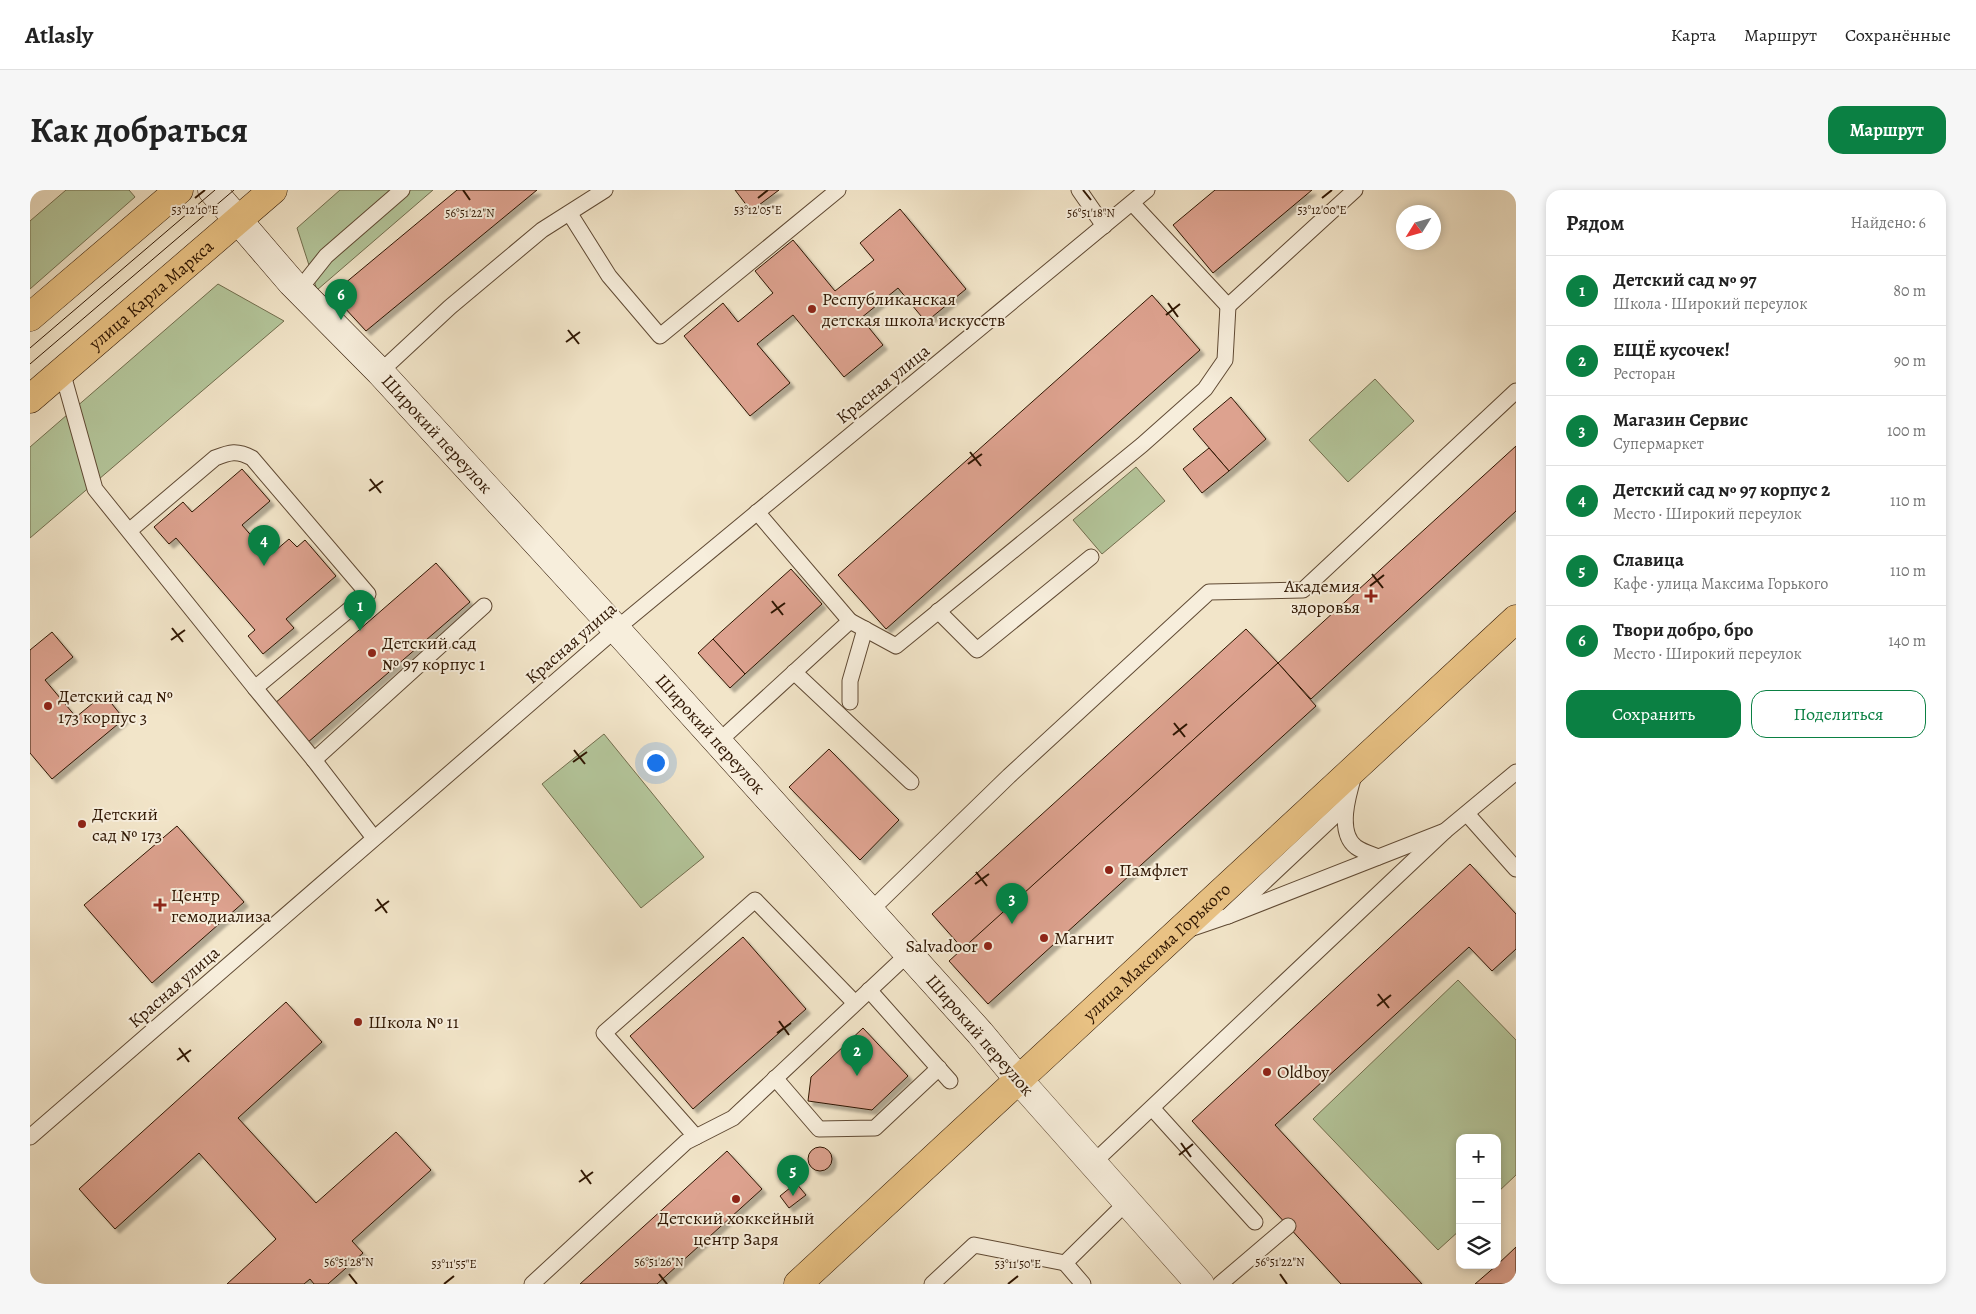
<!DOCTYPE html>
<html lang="ru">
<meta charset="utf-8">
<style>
:root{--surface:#fff;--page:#f6f6f6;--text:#222;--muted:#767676;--line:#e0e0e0;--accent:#0b8043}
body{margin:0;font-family:Alegreya,serif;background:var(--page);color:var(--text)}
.controls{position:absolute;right:15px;bottom:15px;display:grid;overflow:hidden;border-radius:10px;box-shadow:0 2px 8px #0003}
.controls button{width:45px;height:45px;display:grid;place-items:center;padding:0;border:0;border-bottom:1px solid var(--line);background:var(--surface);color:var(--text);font:25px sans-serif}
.compass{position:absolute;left:1366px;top:15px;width:45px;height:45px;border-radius:50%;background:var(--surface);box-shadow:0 2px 8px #0003;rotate:233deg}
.you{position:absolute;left:625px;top:572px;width:18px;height:18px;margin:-12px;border:4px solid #fff;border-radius:50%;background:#1a73e8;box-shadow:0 0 0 8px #1a73e833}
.badge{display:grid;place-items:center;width:32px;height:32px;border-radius:50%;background:var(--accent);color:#fff;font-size:16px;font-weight:700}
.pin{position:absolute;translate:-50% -41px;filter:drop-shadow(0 1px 2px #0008)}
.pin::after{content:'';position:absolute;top:26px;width:18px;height:15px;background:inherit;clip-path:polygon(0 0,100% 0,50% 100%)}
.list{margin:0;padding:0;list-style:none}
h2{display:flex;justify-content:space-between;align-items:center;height:65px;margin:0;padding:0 20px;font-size:21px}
h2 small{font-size:16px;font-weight:400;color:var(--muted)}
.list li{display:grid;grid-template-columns:32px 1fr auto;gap:15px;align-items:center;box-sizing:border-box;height:70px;padding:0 20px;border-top:1px solid var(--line)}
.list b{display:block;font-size:19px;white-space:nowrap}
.list p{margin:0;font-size:16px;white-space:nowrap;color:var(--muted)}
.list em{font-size:16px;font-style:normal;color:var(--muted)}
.actions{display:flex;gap:10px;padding:15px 20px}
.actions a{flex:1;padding:11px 0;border:1px solid var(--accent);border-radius:15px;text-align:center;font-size:18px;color:var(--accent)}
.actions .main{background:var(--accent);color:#fff}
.icon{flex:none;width:28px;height:28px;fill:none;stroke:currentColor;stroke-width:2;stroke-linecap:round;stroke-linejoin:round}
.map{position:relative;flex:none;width:1486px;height:1094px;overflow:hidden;border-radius:15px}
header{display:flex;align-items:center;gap:30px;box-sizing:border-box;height:70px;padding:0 25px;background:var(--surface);border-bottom:1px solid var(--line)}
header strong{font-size:24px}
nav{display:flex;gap:28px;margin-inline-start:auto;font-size:18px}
.intro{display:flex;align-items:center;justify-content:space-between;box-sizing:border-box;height:120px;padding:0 30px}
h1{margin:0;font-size:35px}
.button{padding:12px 22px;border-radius:15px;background:var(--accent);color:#fff;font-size:18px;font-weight:700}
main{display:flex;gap:30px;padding:0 30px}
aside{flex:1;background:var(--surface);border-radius:15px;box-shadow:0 2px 8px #0003}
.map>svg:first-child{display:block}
.green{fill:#b4c69b;stroke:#726e4e}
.building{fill:#dda28f;stroke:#2f1602;filter:url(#shadow)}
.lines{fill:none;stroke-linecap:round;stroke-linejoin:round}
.lane-casing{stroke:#604a34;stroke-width:17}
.street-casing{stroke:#604a34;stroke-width:29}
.secondary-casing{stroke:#2f1602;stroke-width:29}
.primary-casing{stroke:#2f1602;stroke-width:29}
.lane{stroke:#f7eedc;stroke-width:15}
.street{stroke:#f7eedc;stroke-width:28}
.secondary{stroke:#f7eedc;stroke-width:28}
.primary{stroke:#e9c284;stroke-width:28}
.tram{stroke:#2f1602;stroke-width:1}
.ticks{fill:none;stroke:#2f1602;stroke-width:2}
.poi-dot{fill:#8f2418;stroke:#f7eedc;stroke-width:2}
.labels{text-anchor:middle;stroke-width:4;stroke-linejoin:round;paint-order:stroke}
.street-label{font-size:18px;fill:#2f1602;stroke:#f7eedc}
.poi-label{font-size:18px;fill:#2f1602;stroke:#f7eedc;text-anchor:start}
.ticks-label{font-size:12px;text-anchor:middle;fill:#2f1602;stroke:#f7eedc;stroke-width:4;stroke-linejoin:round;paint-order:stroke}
</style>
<header>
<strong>Atlasly</strong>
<nav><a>Карта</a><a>Маршрут</a><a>Сохранённые</a></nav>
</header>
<div class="intro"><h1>Как добраться</h1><a class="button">Маршрут</a></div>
<main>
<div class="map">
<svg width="1486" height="1094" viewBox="0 0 1486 1094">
<defs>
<filter id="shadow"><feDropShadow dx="4.5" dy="4.5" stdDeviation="1" flood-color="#0004"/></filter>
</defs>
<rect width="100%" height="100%" fill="#f2e5c9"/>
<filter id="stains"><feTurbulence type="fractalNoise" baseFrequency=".004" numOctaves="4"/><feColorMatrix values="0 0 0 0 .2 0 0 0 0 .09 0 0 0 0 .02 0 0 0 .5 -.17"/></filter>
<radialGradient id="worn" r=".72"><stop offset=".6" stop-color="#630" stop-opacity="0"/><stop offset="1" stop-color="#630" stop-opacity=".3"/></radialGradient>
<g class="green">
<path d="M36,0H99L105,7L0,99V31Z"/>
<path d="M310,0H403L287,100L267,38Z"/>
<path d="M188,94L254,131L0,348V257Z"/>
<path d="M1345,189L1384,231L1318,292L1279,250Z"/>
<path d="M1106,277L1135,311L1072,364L1043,330Z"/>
<path d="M574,544L674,667L611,718L512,594Z"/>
<path d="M1428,790L1486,850V985L1467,1003V948H1430V1040L1408,1060L1283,929Z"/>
</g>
<g class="building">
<path d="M427,0H507L336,141L302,104Z"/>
<path d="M705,0H749L721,21Z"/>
<path d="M1185,0H1282L1183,83L1143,35Z"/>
<path d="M870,19L936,99L896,132L868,98L831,128L853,155L814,187L763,125L727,154L760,193L720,226L654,146L693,113L708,132L743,103L725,81L763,50L805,101L844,70L830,53Z"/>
<path d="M1122,105L1170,160L856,439L808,385Z"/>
<path d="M1201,207L1236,249L1199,281L1163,239Z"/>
<path d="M1486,256V321L1281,509L1248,473Z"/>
<path d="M1179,258L1199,281L1172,303L1153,279Z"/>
<path d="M212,279L240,311L212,335L239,366L259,349L267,357L275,350L306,386L256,429L264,438L233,464L218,446L225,440L146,348L139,354L124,337L153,312L162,322Z"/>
<path d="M406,373L440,412L277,553L244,514Z"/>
<path d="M761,379L792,414L715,484L683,449Z"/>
<path d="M1216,439L1248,473L933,759L902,724Z"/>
<path d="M22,442L43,467L15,490L46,527L74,504L94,529L22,589L0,563V460Z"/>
<path d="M683,449L715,484L700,498L668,463Z"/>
<path d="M1248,473L1286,516L958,814L919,771Z"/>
<path d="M799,559L869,630L830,670L759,597Z"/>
<path d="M147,636L214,712L122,793L54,715Z"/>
<path d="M1440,674L1486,724V759L1462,781L1439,757L1245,935L1392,1094H1311L1162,931Z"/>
<path d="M713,747L776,819L663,919L600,846Z"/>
<path d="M256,812L292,852L208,928L286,1013L366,942L401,980L322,1051L333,1063L298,1094H284L280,1089L274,1094H197L246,1049L169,963L85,1039L49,999Z"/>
<path d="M833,838L878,886L842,920L778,911L781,887Z"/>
<circle cx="790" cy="969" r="12"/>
<path d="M697,961L732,999L627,1094H550Z"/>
<path d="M766,993L776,1005L759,1018L750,1006Z"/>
<path d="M1486,1057V1094H1445L1467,1075Z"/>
</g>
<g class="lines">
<g class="lane-casing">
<g id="lane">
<path d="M1049,0L1074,36"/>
<path d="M1103,14L1198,116L1325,0"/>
<path d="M540,24L579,86L630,146L808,0"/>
<path d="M269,100L296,66L372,0"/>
<path d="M32,181L65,299L225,498L338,404L222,268C207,260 200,262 185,268L99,341"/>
<path d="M350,182L420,117L512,40L575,0"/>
<path d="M727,322L820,431"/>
<path d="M908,421L947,460L1061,367"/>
<path d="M764,482L881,592"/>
<path d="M225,498L284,570L454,416"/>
<path d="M820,512V491L835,439"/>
<path d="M688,552L820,431L866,456L1112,255L1175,199L1195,170L1198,116"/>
<path d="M284,570L344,648"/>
<path d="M1325,582C1319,602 1306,642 1326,657C1333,662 1341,664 1348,667"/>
<path d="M1438,625L1486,679"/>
<path d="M839,722L979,586L1179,402L1273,400L1486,201"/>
<path d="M1198,726L1415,641L1486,582"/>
<path d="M1160,739L1198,726L1315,616"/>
<path d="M839,800L920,891"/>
<path d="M745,888L789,939L845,938L909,878"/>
<path d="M1122,918L1225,1032"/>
<path d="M0,947L586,439L1117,0"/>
<path d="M666,947L574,843L725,710L824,812"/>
<path d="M1063,973L1415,641"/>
<path d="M1035,1073L1053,1094"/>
<path d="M502,1094L656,952L703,928L878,764"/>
<path d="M902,1094L944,1055L1035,1073L1097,1012"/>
<path d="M1190,1094L1258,1036"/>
</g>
</g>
<g class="street-casing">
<path id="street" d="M989,890L1170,1094"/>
</g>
<g class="secondary-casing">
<g id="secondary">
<path id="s1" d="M182,0L262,93L350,182L586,439L950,843L989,890"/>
</g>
</g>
<g class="primary-casing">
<g id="primary">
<path d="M0,127L149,0"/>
<path id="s2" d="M0,209L243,0"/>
<path id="s3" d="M768,1094L1486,429"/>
</g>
</g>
<use href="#lane" class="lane"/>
<use href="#street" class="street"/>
<use href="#secondary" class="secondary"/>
<use href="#primary" class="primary"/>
<g class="tram">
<path d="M0,158L185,0"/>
<path d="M0,174L204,0"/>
</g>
</g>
<path class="ticks" d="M433,0L440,10M1053,0L1061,10M165,8L175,0M728,8L738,0M1292,8L1302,0M1138,113L1148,127M1136,125L1150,114M538,140L549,154M536,152L550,142M940,262L951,276M938,274L952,264M340,289L351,303M339,301L353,291M1342,384L1353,398M1340,396L1354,385M742,411L753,425M741,423L755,413M142,438L153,452M141,450L155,440M1144,533L1155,547M1143,545L1157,534M544,560L555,574M543,572L557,562M946,682L957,696M945,694L959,684M347,709L357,723M345,721L359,711M1348,804L1359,818M1347,816L1361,805M749,831L759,845M747,843L761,833M149,858L159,872M147,870L161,860M1151,953L1161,967M1149,965L1163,954M551,980L561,994M549,992L563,982M319,1084L327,1094M629,1084L637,1094M1250,1084L1257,1094M414,1094L424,1086M978,1094L988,1086"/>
<g class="poi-dot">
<circle cx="782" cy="119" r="5"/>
<path d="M1338.5 398.5h5v5h5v5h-5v5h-5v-5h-5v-5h5z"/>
<circle cx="342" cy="463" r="5"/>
<circle cx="18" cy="516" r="5"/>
<circle cx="52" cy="634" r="5"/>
<circle cx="1079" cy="680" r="5"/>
<path d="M127.5 707.5h5v5h5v5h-5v5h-5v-5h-5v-5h5z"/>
<circle cx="1014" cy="748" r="5"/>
<circle cx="958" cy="756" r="5"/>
<circle cx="328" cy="832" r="5"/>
<circle cx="1237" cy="882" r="5"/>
<circle cx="706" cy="1009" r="5"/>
</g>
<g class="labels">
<g class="street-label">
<text dy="6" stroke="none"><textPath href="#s2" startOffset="160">улица Карла Маркса</textPath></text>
<text transform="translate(853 194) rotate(-39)" y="6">Красная улица</text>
<text dy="6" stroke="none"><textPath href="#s1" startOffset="332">Широкий переулок</textPath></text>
<text transform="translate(541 453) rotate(-41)" y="6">Красная улица</text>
<text dy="6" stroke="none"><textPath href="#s1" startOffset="738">Широкий переулок</textPath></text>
<text dy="6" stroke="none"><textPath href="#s3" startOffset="489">улица Максима Горького</textPath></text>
<text transform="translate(144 797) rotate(-41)" y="6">Красная улица</text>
<text transform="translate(950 845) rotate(49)" y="6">Широкий переулок</text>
</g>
<g class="poi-label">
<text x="792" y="115">Республиканская<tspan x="792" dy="21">детская школа искусств</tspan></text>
<text x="1330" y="402" text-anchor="end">Академия<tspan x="1330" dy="21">здоровья</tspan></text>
<text x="352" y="459">Детский сад<tspan x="352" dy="21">№ 97 корпус 1</tspan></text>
<text x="28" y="512">Детский сад №<tspan x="28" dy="21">173 корпус 3</tspan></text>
<text x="62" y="630">Детский<tspan x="62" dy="21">сад № 173</tspan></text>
<text x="1089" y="686">Памфлет</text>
<text x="141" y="711">Центр<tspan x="141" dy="21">гемодиализа</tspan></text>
<text x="1024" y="754">Магнит</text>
<text x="948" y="762" text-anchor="end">Salvadoor</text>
<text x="338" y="838">Школа № 11</text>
<text x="1247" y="888">Oldboy</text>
<text x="706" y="1034" text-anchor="middle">Детский хоккейный<tspan x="706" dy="21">центр Заря</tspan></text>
</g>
</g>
<g class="ticks-label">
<text x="1292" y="24">53°12'00"E</text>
<text x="165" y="24">53°12'10"E</text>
<text x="728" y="24">53°12'05"E</text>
<text x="440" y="27">56°51'22"N</text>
<text x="1061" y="27">56°51'18"N</text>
<text x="319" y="1076">56°51'28"N</text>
<text x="629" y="1076">56°51'26"N</text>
<text x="1250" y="1076">56°51'22"N</text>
<text x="424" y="1078">53°11'55"E</text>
<text x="988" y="1078">53°11'50"E</text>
</g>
<rect width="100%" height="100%" filter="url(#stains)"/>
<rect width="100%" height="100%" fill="url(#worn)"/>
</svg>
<div class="controls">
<button>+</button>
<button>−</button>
<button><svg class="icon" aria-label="layers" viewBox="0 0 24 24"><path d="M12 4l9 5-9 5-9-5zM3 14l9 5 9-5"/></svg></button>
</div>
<svg class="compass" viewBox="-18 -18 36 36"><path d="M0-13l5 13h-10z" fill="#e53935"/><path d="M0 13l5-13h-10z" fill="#767676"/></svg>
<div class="you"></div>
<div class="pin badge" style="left:330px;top:441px">1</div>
<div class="pin badge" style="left:827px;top:886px">2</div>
<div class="pin badge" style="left:982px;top:734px">3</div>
<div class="pin badge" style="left:234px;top:376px">4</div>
<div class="pin badge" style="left:763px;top:1006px">5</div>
<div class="pin badge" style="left:311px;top:130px">6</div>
</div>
<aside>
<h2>Рядом<small>Найдено: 6</small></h2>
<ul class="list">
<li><span class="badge">1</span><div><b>Детский сад № 97</b><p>Школа · Широкий переулок</p></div><em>80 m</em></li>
<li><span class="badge">2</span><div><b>ЕЩЁ кусочек!</b><p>Ресторан</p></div><em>90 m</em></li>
<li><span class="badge">3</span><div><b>Магазин Сервис</b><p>Супермаркет</p></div><em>100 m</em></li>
<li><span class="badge">4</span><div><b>Детский сад № 97 корпус 2</b><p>Место · Широкий переулок</p></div><em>110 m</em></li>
<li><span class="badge">5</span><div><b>Славица</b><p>Кафе · улица Максима Горького</p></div><em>110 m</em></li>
<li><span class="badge">6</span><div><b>Твори добро, бро</b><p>Место · Широкий переулок</p></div><em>140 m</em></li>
</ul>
<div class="actions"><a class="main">Сохранить</a><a>Поделиться</a></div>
</aside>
</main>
